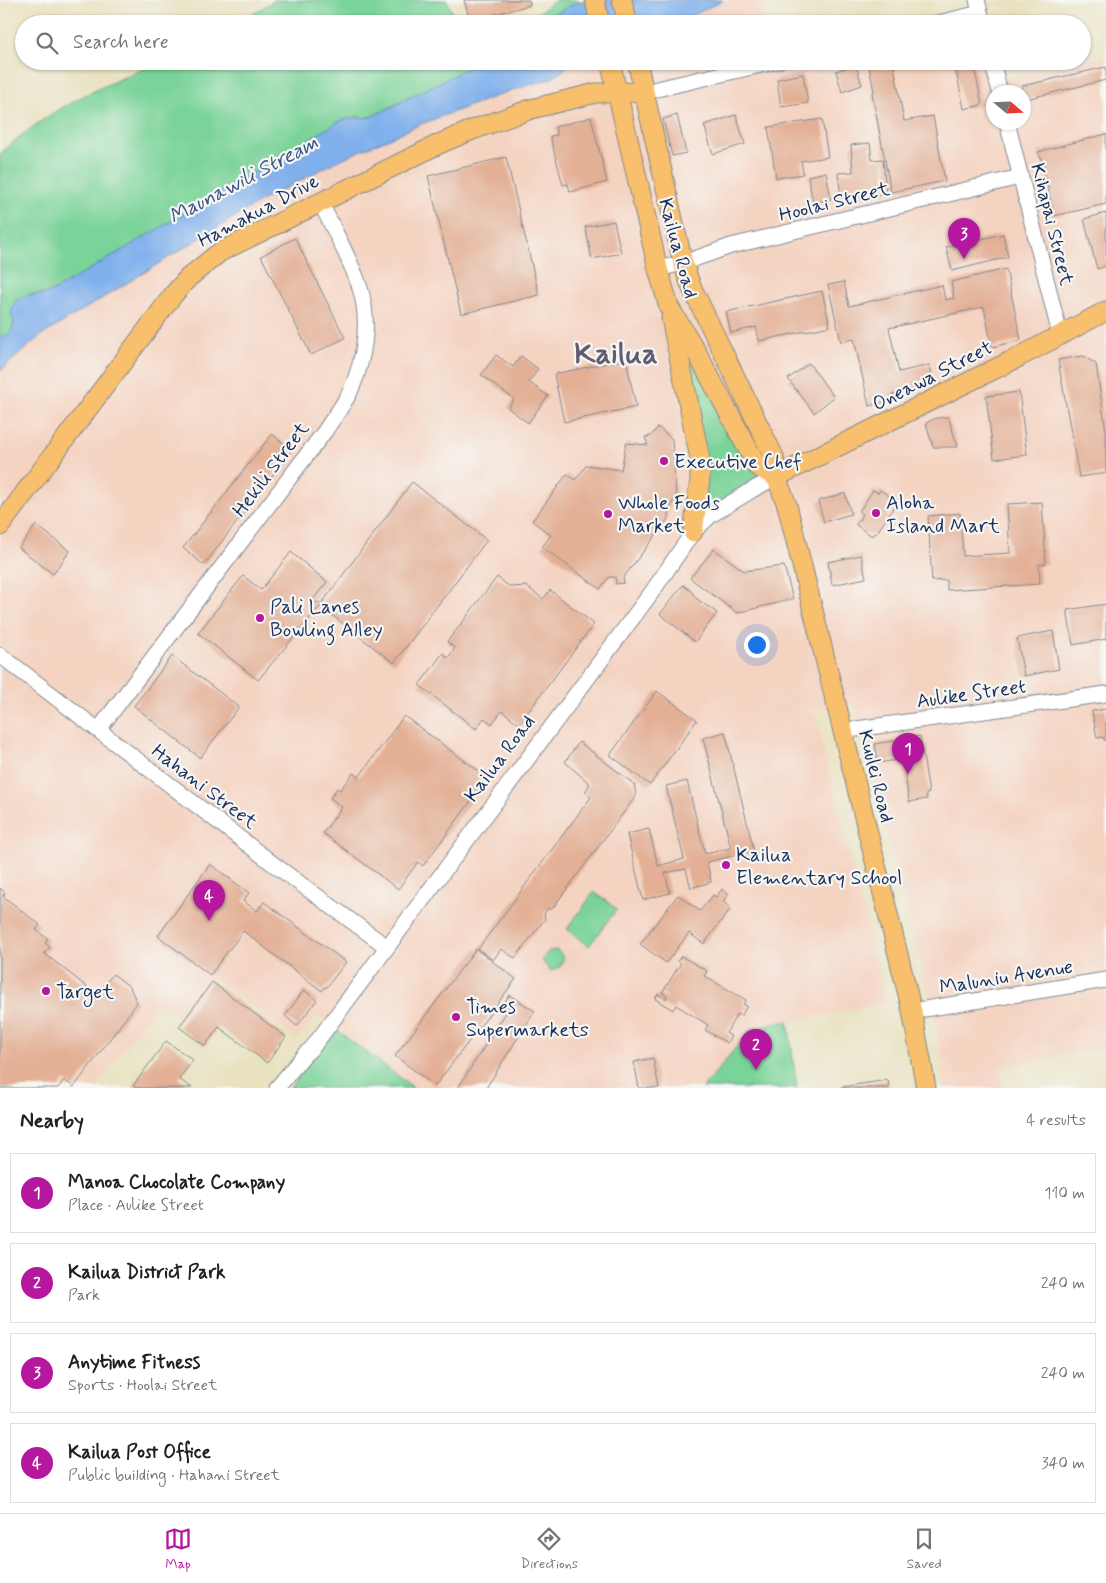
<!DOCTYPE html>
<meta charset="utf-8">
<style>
:root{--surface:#fff;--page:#f6f6f6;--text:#202124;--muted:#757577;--line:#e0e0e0;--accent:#b5179e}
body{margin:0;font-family:Mynerve,sans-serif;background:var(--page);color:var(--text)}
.compass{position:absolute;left:986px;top:85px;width:45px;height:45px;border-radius:50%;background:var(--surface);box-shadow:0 1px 4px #0004;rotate:109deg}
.you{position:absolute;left:756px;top:644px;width:18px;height:18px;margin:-12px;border:4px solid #fff;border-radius:50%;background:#1a73e8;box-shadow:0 0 0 8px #1a73e833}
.badge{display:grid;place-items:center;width:32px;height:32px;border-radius:50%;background:var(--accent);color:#fff;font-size:16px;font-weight:700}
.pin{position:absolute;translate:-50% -41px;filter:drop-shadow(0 1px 2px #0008)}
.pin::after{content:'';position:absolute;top:26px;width:18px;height:15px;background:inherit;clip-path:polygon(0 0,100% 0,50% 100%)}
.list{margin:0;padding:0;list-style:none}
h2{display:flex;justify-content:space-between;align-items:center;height:65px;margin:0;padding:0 20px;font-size:21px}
h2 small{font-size:16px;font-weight:400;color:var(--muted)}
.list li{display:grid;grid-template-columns:32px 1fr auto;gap:15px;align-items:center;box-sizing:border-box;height:80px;margin:0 10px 10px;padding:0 10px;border:1px solid var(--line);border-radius:0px}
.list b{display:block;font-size:19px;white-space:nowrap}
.list p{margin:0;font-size:16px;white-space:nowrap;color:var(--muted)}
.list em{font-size:16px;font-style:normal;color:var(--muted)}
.icon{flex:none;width:28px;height:28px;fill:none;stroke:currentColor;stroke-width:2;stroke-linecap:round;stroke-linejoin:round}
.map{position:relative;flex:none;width:1106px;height:1088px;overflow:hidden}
.search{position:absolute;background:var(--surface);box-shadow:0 1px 4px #0004;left:15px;right:15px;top:15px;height:55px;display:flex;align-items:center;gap:12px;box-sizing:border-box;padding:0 18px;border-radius:28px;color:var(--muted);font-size:19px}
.sheet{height:425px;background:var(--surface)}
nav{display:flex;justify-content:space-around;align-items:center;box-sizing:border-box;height:70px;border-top:1px solid var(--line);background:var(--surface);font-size:14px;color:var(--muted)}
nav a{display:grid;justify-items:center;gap:2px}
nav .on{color:var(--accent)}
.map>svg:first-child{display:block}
.built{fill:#f4d3c1;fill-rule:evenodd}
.green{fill:#7ad398;stroke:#4a817b}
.water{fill:#81b1ec;stroke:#4e70a5}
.building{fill:#e3b096}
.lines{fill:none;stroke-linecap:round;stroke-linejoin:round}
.minor-casing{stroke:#828890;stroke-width:17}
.major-casing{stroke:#828890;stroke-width:21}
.minor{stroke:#fff;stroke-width:15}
.major{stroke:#f8bf6c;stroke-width:19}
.poi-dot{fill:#b5179e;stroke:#f6f6f2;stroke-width:2}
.labels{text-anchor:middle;stroke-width:4.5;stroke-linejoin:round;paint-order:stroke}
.street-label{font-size:20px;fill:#1b2f5e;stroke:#f6f6f2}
.poi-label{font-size:20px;fill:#1b2f5e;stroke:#f6f6f2;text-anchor:start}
.water-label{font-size:21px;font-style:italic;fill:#3a5689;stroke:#f6f6f2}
.town-label{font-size:30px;font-weight:bold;fill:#615c72;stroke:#f6f6f2}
</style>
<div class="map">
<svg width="1106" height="1088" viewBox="0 0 1106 1088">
<rect width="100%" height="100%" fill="#f6f6f2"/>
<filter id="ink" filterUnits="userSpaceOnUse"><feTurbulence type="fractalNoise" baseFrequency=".02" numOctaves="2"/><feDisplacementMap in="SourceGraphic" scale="10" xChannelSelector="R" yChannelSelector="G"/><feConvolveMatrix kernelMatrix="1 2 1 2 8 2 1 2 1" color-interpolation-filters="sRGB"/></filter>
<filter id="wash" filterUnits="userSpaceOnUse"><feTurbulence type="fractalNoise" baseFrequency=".0096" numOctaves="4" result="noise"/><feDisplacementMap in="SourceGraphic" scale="20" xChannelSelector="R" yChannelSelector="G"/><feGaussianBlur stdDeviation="1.12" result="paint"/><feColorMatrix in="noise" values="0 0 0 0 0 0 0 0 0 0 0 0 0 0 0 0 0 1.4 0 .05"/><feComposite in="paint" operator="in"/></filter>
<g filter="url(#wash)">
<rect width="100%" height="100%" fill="#e9e2c1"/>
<g class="built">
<path d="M723,0H760L766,24H676Z"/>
<path d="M1106,56V1049L1076,1052L1026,1062L1000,1066L1003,1088H945L937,1028L854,703L814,710L886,1003L751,1029L703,1088H412L316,1016L297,1039L215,979L184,1020L159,1002L96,1088H0V371L3,368L39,337L221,224L299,180L339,160L421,124L507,92L552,78L571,61H775L777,69L807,61H985L991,81ZM994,92H1024V122H994Z"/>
</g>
<g class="green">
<path d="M275,0H447L456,24H237Z"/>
<path d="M556,0H579L580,2L556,13L540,24H523Z"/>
<path d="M164,61H482L371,117L364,118L356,116L55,290L45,294H30C25,301 18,310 15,318C11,328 16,335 0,338V154C46,110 104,84 164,61Z"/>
<path d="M676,346L696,351L756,464L776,477L703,522L697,501Z"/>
<path d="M594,892L617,909L589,946L567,929Z"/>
<path d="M557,950L564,957L560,967L551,971L545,965L542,959L549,951Z"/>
<path d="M788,1021L797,1088H703L751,1029Z"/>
<path d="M334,1028L414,1088H290Z"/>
</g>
<g class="water">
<path d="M585,0H723L676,24H540L567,7Z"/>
<path d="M482,61H571L563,71L552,78L507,92L421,124L339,160L259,202L39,337L0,371V338C11,335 18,325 11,314C17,289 26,298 44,294C48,294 52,291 55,290L340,121C351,116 359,119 371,117Z"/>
</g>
<g id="blocks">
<g class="building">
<path d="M464,0H529L530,5L470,21Z"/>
<path d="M868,61H893L904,121L933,116L945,181L891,192L872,93L874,92Z"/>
<path d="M954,61H973L982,105L964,109Z"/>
<path d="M856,65L862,85L842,92L836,71Z"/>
<path d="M1106,67V80L1026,99L1022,86Z"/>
<path d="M803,74L808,103L781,107L777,79Z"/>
<path d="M677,115L686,153L672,156L663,119Z"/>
<path d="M736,115L745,144L713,154L704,125Z"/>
<path d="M591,117L607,182L570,192L568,184L563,185L550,136L557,135L555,127Z"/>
<path d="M822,119L828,157L801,161L803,174L776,178L768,127Z"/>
<path d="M1106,134V204L1054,216L1042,161L1038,152Z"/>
<path d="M870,143L872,160L883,159L886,194L841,198L838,173L853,172L851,145Z"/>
<path d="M506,157L539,295L461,314L428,176Z"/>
<path d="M826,172L831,199L813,203L808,176Z"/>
<path d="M1106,213V266L1097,269L1084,219Z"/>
<path d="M614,221L621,253L592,259L585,227Z"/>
<path d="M1003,234L1008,257L952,271L946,247Z"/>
<path d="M295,238L345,338L311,355L261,256Z"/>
<path d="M1006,269L1021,340L992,347L984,307L889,328L899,372L930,365L934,385L891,395L893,400L869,406L854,339L841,342L828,285L844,282L849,306L942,285L945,300L954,298L951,282Z"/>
<path d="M822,291L830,326L759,341L756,327L731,333L726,312Z"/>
<path d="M496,355L513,367L521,356L538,369L529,382L548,396L528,423L508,408L514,399L481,375Z"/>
<path d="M1083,356L1096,364L1106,431V473L1079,477L1058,360Z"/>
<path d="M626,359L636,407L564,422L554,374Z"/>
<path d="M809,363L834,397L814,413L788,379Z"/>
<path d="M1019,392L1027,455L994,459L986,396Z"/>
<path d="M948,417L958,447H933L926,423L936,418Z"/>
<path d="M658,427L672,439L676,496L668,512V519L623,578L624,583L616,584L615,577H609L600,589L542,547L551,535L532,521L567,474L575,480L587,465L621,470L626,443L648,445L645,437L651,436Z"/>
<path d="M272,434L292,450L204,565L183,548Z"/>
<path d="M412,482L487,540L394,663L320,606L258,680L198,633L243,576L261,590L291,552L327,582L311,602L322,603Z"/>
<path d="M873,490L878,493L880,490L895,500L894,503L896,504L876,534L874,533L872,536L856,525L863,514L859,512Z"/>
<path d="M845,493L851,514L824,522L818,501Z"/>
<path d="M1042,502L1046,564H1039L1040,584L947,590V580L932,581L928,516L960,513L963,556L1010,553L1007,504Z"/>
<path d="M36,525L70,551L53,574L19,548Z"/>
<path d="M714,549L744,571L784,566L793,599L737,613L690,578Z"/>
<path d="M861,555L866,578L832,585L828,562Z"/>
<path d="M497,577L510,587L526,586L543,599L550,590L594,624L519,724L502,711L492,724L484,718L476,729L419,685L443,653L448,658L455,648L447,642Z"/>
<path d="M683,585L691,591L697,599L717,613L695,642L660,614Z"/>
<path d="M1106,604V639L1073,645L1067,610Z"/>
<path d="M1053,631L1059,669L1024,676L1017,638Z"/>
<path d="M172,656L239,707L200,758L134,706Z"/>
<path d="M657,691L697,720L650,785L610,755Z"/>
<path d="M1106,709V740H1104L1103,737L1097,738L1092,711Z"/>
<path d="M404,716L488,778L423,866L418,862L398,889L323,833L342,807L330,798L337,788L340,790L353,773L359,777Z"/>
<path d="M725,732L754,851L707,862L711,882L691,888L686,869L665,873L670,893L643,900L627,834L649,829L658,866L684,859L666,786L687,781L705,854L731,848L703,738Z"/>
<path d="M920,736L929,793L926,794L927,799L909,802L903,759L878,763L875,744Z"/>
<path d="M579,742L634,784L636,796L552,909H547L544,914L545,919L515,958L501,949L493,960L478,949L591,797L585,792L590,784L565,762Z"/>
<path d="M210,864L249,893L243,901L257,911L264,902L346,962L326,988L325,987L322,991L243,931L210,975L158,936Z"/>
<path d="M0,888L5,893L3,896L40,925L36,930L48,939L45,943L50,947L44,953L97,995L113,974L130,987L137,1003L74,1087L64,1080L58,1088H0Z"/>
<path d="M722,889L728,894L723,902L731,908L704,944L689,933L666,963L640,944L678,895L700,911L713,895L716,897Z"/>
<path d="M476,949L516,979L435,1086L395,1056Z"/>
<path d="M681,956L707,971L704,976L746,1000L743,1004L747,1006L741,1016L737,1014L728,1030L726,1033L731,1036L727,1043L705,1030L708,1025L676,1005L673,1010L655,999L658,994L666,999L667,996L662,993L681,963L678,961Z"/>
<path d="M212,982L286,1037L267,1063L219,1027L205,1046L179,1027Z"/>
<path d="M304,990L317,1000L297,1026L285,1016Z"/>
<path d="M509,995L535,1011L486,1088H458L509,1008L503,1005Z"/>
<path d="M166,1041L193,1060L179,1079L192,1088H137L133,1086Z"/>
<path d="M653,1058L659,1088H639L634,1062Z"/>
<path d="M888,1080L889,1088H841V1087Z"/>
</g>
</g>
</g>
<g filter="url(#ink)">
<use href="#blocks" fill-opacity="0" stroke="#828890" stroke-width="1"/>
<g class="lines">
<g class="minor-casing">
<g id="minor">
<path d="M977,0L983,24"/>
<path d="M934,24L980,13"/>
<path d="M992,61L1000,92"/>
<path d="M644,92L778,61"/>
<path d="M1007,122L1060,335"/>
<path d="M658,269L683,263L731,246L1020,177"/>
<path d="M0,655L276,866L387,947"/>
<path d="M99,729L325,431C333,418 343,406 350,392C365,359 371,320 359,285C349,256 333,229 320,201"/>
<path d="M842,731L1106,694"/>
<path d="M912,1011L1106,980"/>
<path d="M277,1088L305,1054L312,1048L652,592L693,532L711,515L752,490L776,477"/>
</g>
</g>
<g class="major-casing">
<g id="major">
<path d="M595,0L600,24"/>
<path d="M622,0L628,24"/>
<path d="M610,61L658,269L669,307L696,351L757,466L776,477"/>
<path d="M637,61L683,263L691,286L774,457L776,477L787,505L912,1011L926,1088"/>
<path d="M671,318L700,459V480L693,532"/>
<path d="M776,477L1019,357L1106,311"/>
<path d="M0,526L173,295L188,278L220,252L439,144L472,130L531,109L596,93L644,92"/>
</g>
</g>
<use href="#minor" class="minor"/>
<use href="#major" class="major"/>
</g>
</g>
<g class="poi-dot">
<circle cx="664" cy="461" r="5"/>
<circle cx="876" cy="513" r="5"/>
<circle cx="608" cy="514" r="5"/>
<circle cx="260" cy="618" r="5"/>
<circle cx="726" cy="865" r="5"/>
<circle cx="46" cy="991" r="5"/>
<circle cx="456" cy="1017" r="5"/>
</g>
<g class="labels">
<g class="street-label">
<text transform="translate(834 201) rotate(-14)" y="7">Hoolai Street</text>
<text transform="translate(258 210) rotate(-28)" y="7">Hamakua Drive</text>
<text transform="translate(1053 224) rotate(76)" y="7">Kihapai Street</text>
<text transform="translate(679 248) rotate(75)" y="7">Kailua Road</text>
<text transform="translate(932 375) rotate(-27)" y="7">Oneawa Street</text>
<text transform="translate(270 469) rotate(-53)" y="7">Hekili Street</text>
<text transform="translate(971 693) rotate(-8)" y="7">Aulike Street</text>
<text transform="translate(499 758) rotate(-53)" y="7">Kailua Road</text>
<text transform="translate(877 776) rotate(76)" y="7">Kuulei Road</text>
<text transform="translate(205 786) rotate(37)" y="7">Hahani Street</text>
<text transform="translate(1006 976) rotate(-9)" y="7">Maluniu Avenue</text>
</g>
<g class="poi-label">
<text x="674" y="468">Executive Chef</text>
<text x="618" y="509">Whole Foods<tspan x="618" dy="23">Market</tspan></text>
<text x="886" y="509">Aloha<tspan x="886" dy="23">Island Mart</tspan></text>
<text x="270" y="613">Pali Lanes<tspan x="270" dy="23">Bowling Alley</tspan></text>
<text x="736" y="861">Kailua<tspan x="736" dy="23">Elementary School</tspan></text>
<text x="56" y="998">Target</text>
<text x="466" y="1013">Times<tspan x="466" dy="23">Supermarkets</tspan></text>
</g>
<g class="water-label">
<text transform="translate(243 179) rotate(-28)" y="7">Maunawili Stream</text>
</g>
<g class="town-label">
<text x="616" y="363">Kailua</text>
</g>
</g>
</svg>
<svg class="compass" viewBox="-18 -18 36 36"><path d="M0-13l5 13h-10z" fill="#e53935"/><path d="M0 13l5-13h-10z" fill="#757577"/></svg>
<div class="you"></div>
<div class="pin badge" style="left:908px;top:774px">1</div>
<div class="pin badge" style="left:756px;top:1070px">2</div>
<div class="pin badge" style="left:964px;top:259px">3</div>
<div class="pin badge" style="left:209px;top:921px">4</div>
<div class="search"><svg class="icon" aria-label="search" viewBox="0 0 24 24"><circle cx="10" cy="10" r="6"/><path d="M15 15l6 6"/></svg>Search here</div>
</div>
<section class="sheet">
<h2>Nearby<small>4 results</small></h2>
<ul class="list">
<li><span class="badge">1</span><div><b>Manoa Chocolate Company</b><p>Place · Aulike Street</p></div><em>110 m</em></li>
<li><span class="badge">2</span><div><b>Kailua District Park</b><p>Park</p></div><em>240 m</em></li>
<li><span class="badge">3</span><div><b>Anytime Fitness</b><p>Sports · Hoolai Street</p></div><em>240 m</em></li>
<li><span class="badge">4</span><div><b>Kailua Post Office</b><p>Public building · Hahani Street</p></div><em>340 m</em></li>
</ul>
</section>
<nav>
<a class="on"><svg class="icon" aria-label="map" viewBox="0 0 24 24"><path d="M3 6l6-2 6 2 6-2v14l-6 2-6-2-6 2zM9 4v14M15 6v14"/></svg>Map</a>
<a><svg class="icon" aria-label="directions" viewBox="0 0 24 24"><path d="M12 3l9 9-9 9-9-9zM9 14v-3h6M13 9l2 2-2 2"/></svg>Directions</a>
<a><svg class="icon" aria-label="saved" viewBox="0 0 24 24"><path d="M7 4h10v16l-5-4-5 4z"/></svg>Saved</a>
</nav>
